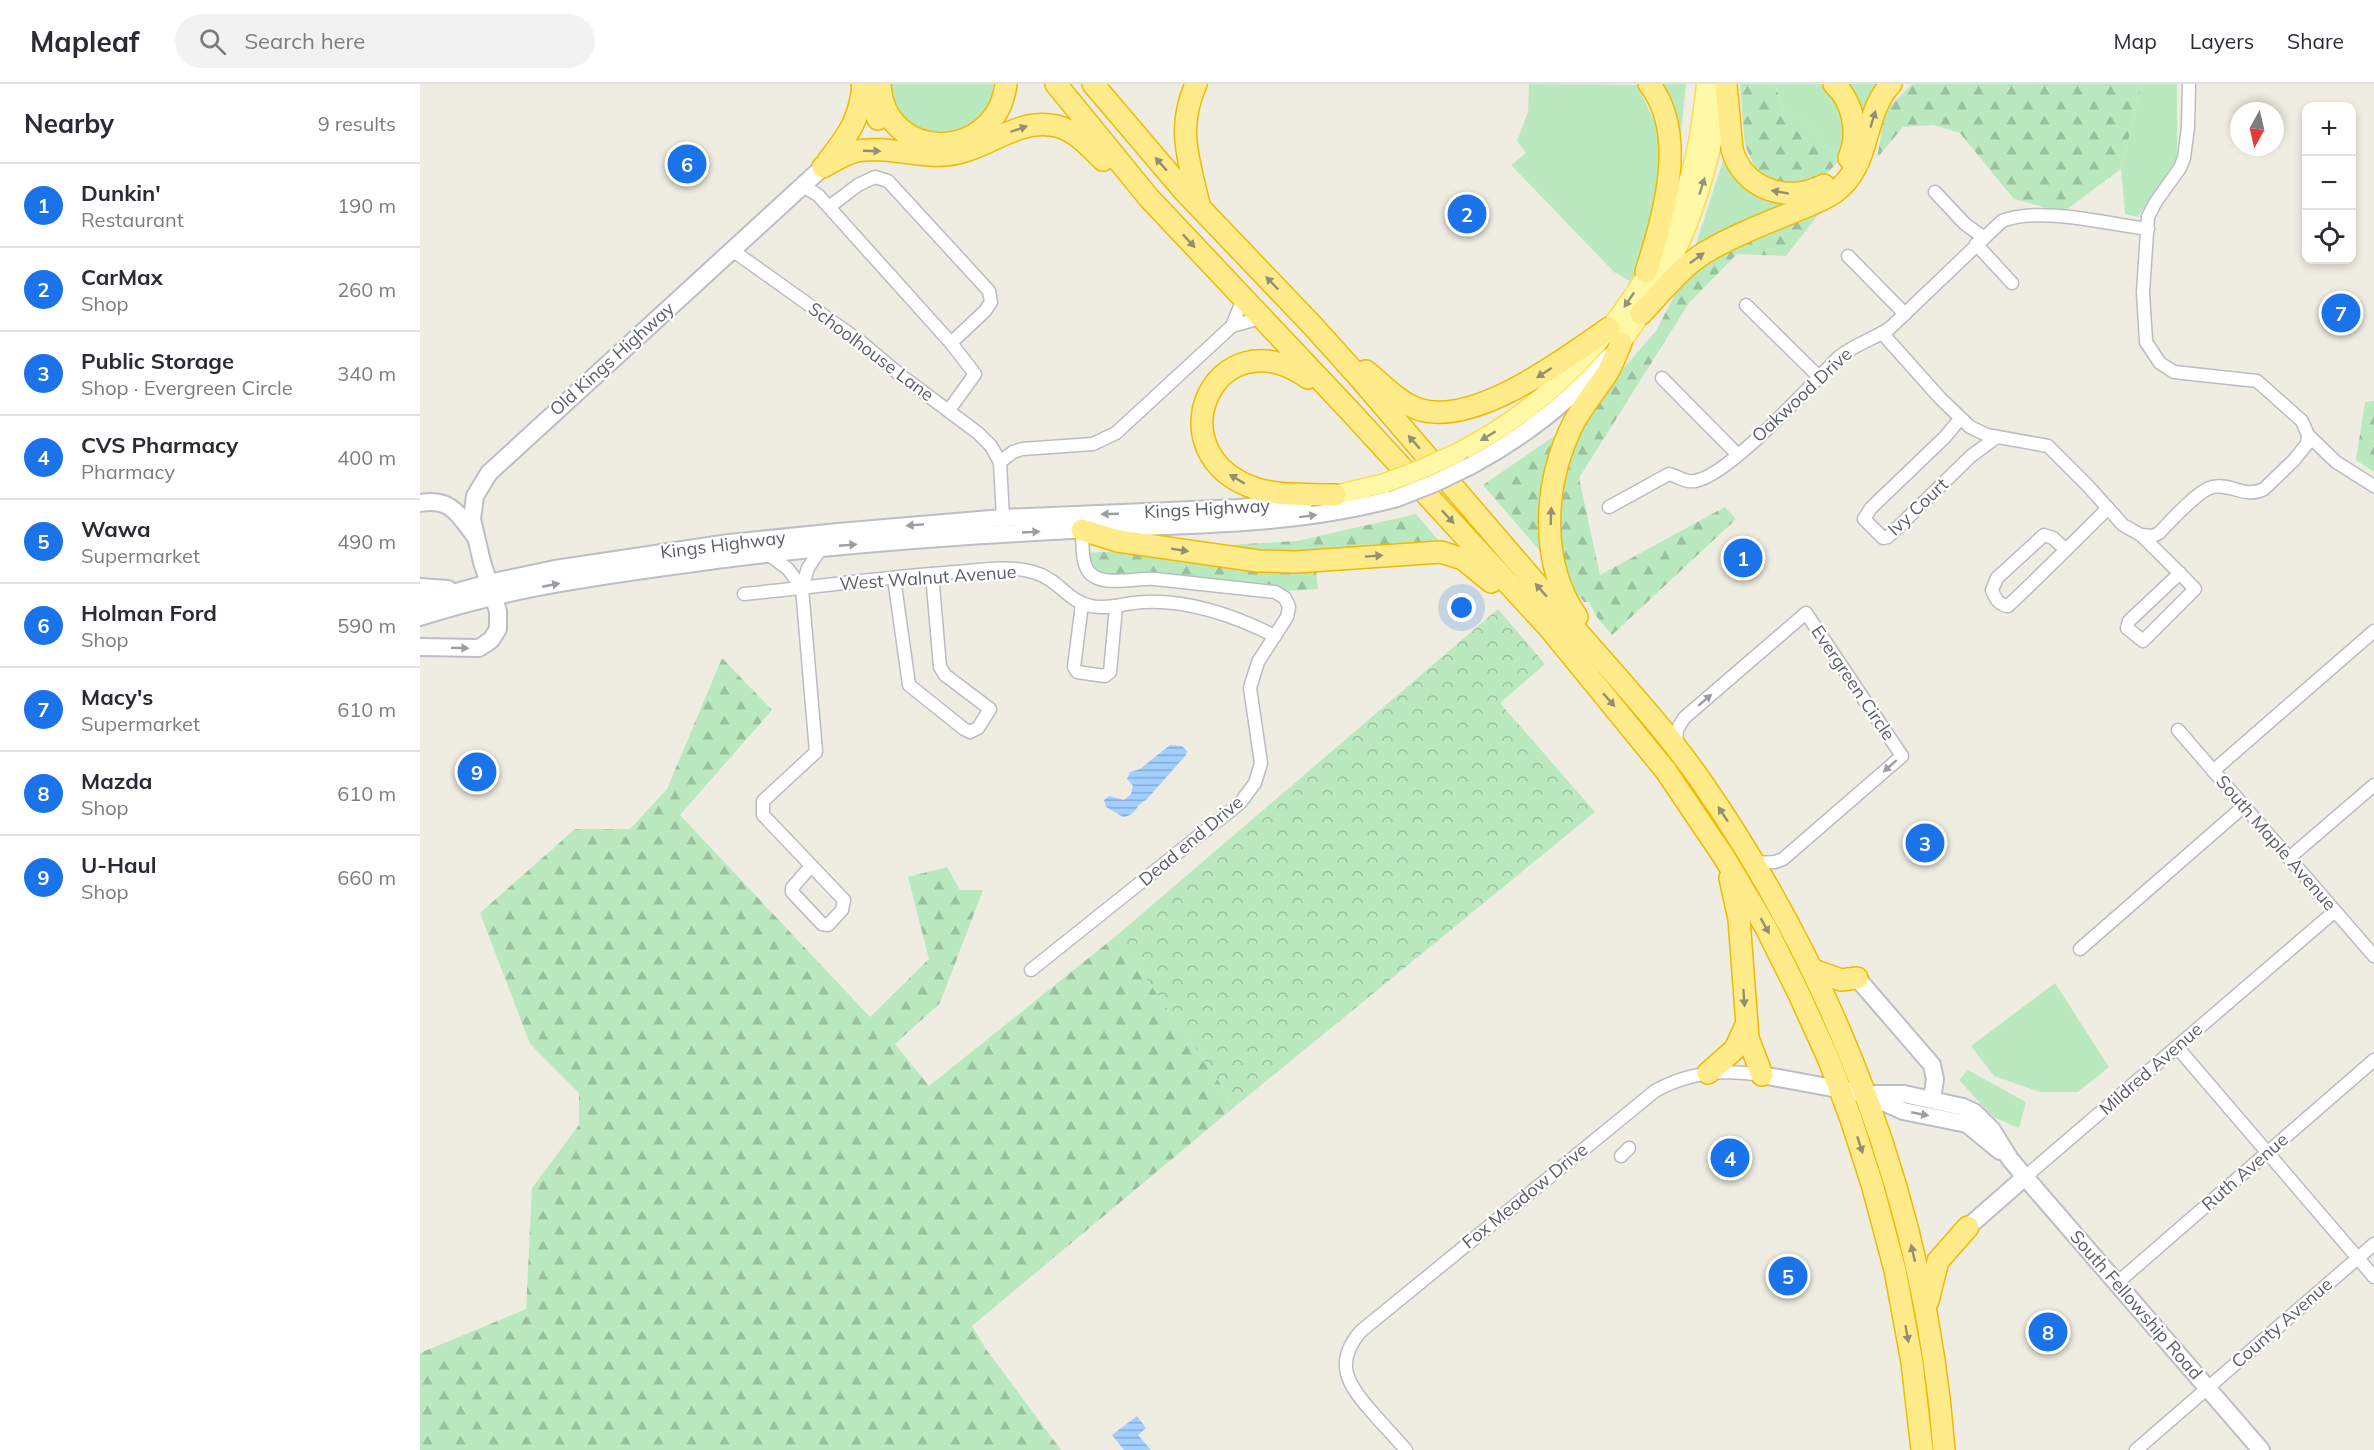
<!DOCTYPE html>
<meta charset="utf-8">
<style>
:root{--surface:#fff;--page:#f2f2f3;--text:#2b2b33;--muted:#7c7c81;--line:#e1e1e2;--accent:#1a73e8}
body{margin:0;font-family:Mulish,sans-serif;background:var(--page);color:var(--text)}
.controls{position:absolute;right:18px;top:18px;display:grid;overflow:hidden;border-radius:12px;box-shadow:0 3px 9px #0003}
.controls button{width:54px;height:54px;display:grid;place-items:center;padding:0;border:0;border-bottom:2px solid var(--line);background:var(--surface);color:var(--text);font:30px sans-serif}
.compass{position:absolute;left:1810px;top:18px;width:54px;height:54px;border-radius:50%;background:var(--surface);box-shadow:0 3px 9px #0003;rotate:188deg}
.you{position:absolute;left:1042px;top:524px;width:21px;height:21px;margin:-15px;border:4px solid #fff;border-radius:50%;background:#1a73e8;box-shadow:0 0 0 9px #1a73e833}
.badge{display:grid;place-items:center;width:39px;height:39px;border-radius:50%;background:var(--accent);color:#fff;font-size:20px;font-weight:700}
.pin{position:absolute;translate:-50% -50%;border:3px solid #fff;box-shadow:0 2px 6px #0006}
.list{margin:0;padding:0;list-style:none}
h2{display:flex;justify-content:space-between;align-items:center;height:78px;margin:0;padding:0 24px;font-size:26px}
h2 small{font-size:20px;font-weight:400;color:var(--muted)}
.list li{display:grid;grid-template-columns:39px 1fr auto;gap:18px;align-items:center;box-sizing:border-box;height:84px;padding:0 24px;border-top:2px solid var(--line)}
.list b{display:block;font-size:22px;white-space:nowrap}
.list p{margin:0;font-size:20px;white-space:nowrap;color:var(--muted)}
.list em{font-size:20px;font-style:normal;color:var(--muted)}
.icon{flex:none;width:33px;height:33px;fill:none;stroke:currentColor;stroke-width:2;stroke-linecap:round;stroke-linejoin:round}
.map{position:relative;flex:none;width:1954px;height:1366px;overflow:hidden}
header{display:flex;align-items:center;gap:36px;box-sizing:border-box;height:84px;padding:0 30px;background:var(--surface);border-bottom:2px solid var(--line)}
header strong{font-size:28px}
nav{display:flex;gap:33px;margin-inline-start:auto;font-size:21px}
.search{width:420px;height:54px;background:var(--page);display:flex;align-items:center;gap:15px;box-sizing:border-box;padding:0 21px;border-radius:33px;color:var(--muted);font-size:22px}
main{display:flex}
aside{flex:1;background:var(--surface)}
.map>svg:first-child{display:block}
.grass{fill:#bbe9bf}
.forest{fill:url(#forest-firs)}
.park{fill:url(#park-crowns)}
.water{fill:url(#water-rules)}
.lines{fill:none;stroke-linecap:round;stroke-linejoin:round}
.street-casing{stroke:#babcc3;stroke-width:15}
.secondary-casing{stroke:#bbbec5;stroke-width:20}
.primary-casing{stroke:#ffdb4b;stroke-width:21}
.highway-casing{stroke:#f1b900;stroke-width:24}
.street{stroke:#fff;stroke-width:12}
.secondary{stroke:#fff;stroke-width:16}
.primary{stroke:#fff8a7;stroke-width:18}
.highway{stroke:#ffeb89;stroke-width:21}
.secondary-bridge-casing{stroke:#bbbec5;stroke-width:20;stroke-linecap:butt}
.primary-bridge-casing{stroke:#ffdb4b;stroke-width:21;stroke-linecap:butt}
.secondary-bridge{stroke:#fff;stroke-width:16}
.primary-bridge{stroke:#fff8a7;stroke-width:18}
.oneway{fill:#948f72}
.oneway2{fill:#94947c}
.oneway3{fill:#9c9ea3}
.labels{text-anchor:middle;stroke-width:4.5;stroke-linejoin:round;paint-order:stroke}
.street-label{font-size:18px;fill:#5a5e65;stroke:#fff}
</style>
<header>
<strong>Mapleaf</strong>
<div class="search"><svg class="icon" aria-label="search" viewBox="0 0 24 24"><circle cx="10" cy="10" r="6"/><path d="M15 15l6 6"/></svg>Search here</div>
<nav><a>Map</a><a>Layers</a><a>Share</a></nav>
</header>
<main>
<aside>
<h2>Nearby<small>9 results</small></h2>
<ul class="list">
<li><span class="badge">1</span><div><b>Dunkin'</b><p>Restaurant</p></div><em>190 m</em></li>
<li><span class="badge">2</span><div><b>CarMax</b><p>Shop</p></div><em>260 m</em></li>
<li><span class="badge">3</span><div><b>Public Storage</b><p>Shop · Evergreen Circle</p></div><em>340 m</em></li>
<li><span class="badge">4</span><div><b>CVS Pharmacy</b><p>Pharmacy</p></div><em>400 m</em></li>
<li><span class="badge">5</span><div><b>Wawa</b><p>Supermarket</p></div><em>490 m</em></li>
<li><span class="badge">6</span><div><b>Holman Ford</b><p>Shop</p></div><em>590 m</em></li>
<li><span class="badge">7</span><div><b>Macy's</b><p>Supermarket</p></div><em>610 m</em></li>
<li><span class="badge">8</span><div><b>Mazda</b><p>Shop</p></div><em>610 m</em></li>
<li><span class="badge">9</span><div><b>U-Haul</b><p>Shop</p></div><em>660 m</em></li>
</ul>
</aside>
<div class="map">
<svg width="1954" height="1366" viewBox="0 0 1954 1366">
<defs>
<pattern id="forest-firs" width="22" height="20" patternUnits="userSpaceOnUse" patternTransform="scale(1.5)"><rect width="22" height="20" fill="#bbe9bf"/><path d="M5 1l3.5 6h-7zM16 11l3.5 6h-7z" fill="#9bc09f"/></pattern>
<pattern id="park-crowns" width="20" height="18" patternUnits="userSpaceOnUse" patternTransform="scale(1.5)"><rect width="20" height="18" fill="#bbe9bf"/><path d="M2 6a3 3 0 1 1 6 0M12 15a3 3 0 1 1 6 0" fill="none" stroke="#9bc09f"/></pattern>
<pattern id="water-rules" width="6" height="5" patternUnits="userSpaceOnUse" patternTransform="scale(1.5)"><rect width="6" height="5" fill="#a2cfff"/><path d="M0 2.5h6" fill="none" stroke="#87abd2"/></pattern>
</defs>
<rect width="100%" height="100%" fill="#efede2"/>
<g class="grass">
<path d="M464,0H573L572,24L529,54L491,45Z"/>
<path d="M1109,0L1217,1L1241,51L1238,137L1215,200L1194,188L1091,81L1106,69L1097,57L1108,28Z"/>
<path d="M1240,0H1266L1259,69L1247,8Z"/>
<path d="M1355,0H1401C1427,29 1424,43 1418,78L1388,39L1364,27Z"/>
<path d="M1428,0H1464L1442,38L1430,2Z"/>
<path d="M1722,0H1757V75L1718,133L1705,130L1701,85Z"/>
<path d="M1303,77L1328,108L1371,119L1274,166Z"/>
<path d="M1635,899L1689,983L1658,1008H1620L1574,992L1551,962Z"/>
<path d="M1548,986L1606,1018L1599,1044L1573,1033L1539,996Z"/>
</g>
<g class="forest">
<path d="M1320,0H1355L1364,27L1388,39L1418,78L1399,97L1372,105L1339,93L1325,61Z"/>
<path d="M1492,0H1722L1701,85L1643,128L1594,115L1540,49L1513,41L1483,43L1457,74L1465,27Z"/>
<path d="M1409,117L1366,172L1317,170L1269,219L1159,394L1180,491L1305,423L1316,435L1192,551L1177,533L1169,518H1164L1063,401L1143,346L1194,295L1236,247L1262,197L1274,180Z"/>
<path d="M1954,317V388L1936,376L1945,318Z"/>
<path d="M996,430L1025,464L895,476L898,505L851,508L683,499L665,481V469L877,457Z"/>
<path d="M302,574L352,626L260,731L450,933L509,875L488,793L527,783L540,806H563L520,919L475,960L509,1002L696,852L808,1010L806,1030L552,1242L566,1265L641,1366H0V1269L106,1225L112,1104L159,1041V1009L110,960L60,829L155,745H210L247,705Z"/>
</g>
<path class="park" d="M1078,525L1125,580L1080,619L1175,728L806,1030L808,1010L696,852Z"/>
<g class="water">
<path d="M750,661L762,662L767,667L766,671L726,716C716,720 716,732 703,733L686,723L684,716L689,712L704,716L711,710L713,702L707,695L710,688L720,685Z"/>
<path d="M717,1332L726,1344L718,1351L731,1366H704L692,1351Z"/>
</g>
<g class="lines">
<g class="street-casing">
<g id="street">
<path d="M383,102L398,111L531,259L555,290L529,326"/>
<path d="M1515,108L1545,140L1563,153"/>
<path d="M409,123L438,101L455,93L468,97L569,207L571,218L565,227L531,259"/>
<path d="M1556,160L1592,199"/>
<path d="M312,166L441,258L479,290L558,349L571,362L580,378"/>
<path d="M1428,172L1485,230"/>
<path d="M1326,221L1399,293"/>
<path d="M812,242L841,234"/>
<path d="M1462,249L1520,314L1550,343L1567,351L1628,362L1668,402L1703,441L1721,451L1733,452L1739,449C1751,437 1779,405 1793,403C1812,399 1825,415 1844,405L1874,376L1887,360L1888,351L1882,337L1837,297L1754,288L1740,279L1726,258L1723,208L1728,133L1735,119L1760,84L1764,74L1768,43L1769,0"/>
<path d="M1242,294L1318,371"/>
<path d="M1540,335L1525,353L1451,424L1444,435L1463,454L1468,453L1551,372L1577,353"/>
<path d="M1888,351L1916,378L1954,402"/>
<path d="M1189,423L1249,390C1258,392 1265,399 1275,397C1310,391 1390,301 1419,273C1435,260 1454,255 1470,244L1582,137C1619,122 1688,140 1728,145"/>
<path d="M583,434L580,378L593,368L602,365L673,360L696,349L812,242L823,215"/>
<path d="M1721,451C1739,469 1757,486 1775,505L1723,557L1707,544L1709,537L1760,489"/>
<path d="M1646,466L1633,454L1624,451L1577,494L1572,506C1575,515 1579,521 1588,522C1622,490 1655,457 1688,424"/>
<path d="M348,470L368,485L382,504"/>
<path d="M474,494L489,601L544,645L550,648L558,644L570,625L525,591L520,583L512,490"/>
<path d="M324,510C395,503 465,493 536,488C561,486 589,481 613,488C639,495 648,518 671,522C690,526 706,518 725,518C770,516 815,532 855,552"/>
<path d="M662,520L654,583L657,588L685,592L690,588L696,523"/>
<path d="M1758,646L1954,872"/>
<path d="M1256,662L1257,646L1264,634L1386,529L1482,672L1363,775L1355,778L1334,779"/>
<path d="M1793,687L1954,547"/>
<path d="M1869,774L1954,701"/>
<path d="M391,782L372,804V808L402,840L408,841L422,826L424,816L343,731V717L396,668L382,504L388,484L401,464"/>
<path d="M1660,865L1824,722"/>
<path d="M611,886L820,719L835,699L841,679L830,604L838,578L867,533L869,523L865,514L855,508L735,495C716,493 675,506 666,483C661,473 663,456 662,446"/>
<path d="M1757,963L1954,1193"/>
<path d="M1201,1072L1209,1064"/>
<path d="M1605,1093L1915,827"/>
<path d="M1697,1199L1954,976"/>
<path d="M986,1366C975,1353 963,1341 952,1328C928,1301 913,1279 941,1247L1235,1007C1268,988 1305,985 1342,991"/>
<path d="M1716,1366L1954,1160"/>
</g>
</g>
<g class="secondary-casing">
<g id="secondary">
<path d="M1052,381C1104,353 1150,317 1189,273"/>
<path d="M0,419C30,414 38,429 54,451"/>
<path d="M0,503L28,505"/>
<path d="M0,518L69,499L135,485L309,459L418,448L583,434L819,424L885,417"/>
<path d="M0,533C86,505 177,492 267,480C395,462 524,453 652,446C762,440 871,443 977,414"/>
<path d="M0,563L59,564L71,556L78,545V527L62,478L52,435L55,412L69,389L403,83"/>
<path d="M1437,894L1512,981L1515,995L1512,1015"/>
<path d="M1342,991L1445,1010H1484L1543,1023L1554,1028L1572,1046L1590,1075L1605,1093L1841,1366"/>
<path d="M1452,1013L1483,1027L1547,1040L1580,1067"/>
<path d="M1548,1143L1605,1093"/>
</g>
</g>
<g class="primary-casing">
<g id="primary">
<path d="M1201,259C1259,180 1289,101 1301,5"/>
<path d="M1039,368C1150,311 1241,203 1273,81C1280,55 1283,27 1286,0"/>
<path d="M915,411L965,399"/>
</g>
</g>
<g class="highway-casing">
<g id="highway">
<path d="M442,0L458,35"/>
<path d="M460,0C464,79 576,80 586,0"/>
<path d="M636,0L729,114L929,326L1130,545L1246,687L1304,773L1345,842L1378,908L1409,976L1431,1035L1452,1100L1475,1186L1492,1278L1502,1366"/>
<path d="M673,0L764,107L892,241L937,291C1008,374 1079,457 1150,539C1194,590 1240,639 1279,694C1417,892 1506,1125 1524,1366"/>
<path d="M776,0C756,46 769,75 779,121"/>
<path d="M1306,0L1312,65C1323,106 1369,120 1404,101"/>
<path d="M1414,0C1434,19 1439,49 1429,74"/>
<path d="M408,77C428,51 439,37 443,3"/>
<path d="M403,83C414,77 424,70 436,67C469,61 505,77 538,69C570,62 596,37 630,41C653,43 667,61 683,76"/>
<path d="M1226,188C1243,134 1269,50 1229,0"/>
<path d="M1221,230C1243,207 1263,180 1291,165C1319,149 1349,138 1378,126C1394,119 1410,114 1422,102C1451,74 1444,28 1471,0"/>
<path d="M946,287C962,300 978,318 998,325C1054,344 1146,274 1189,244"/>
<path d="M888,294C795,228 731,371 837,405C862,412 889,410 915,411"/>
<path d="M662,446L698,457L838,477L876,478L1021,468L1043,475L1071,498"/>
<path d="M1157,533C1118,477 1124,397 1154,338C1164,320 1177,305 1188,288C1193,279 1197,268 1201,259"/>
<path d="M1310,794L1319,835L1328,954L1342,991"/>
<path d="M1393,886L1421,896L1437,894"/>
<path d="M1288,989L1315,965L1326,941"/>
<path d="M1508,1217L1518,1177L1548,1143"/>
</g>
</g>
<use href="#street" class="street"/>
<use href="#secondary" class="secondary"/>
<use href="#primary" class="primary"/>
<use href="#highway" class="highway"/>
<g class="secondary-bridge-casing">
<path id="secondary-bridge" d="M977,414L1015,399L1052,381"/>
</g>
<g class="primary-bridge-casing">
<path id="primary-bridge" d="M965,399L1002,385L1039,368"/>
</g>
<use href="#secondary-bridge" class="secondary-bridge"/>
<use href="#primary-bridge" class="primary-bridge"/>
</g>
<defs><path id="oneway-solid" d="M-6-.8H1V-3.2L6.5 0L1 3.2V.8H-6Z" transform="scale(1.5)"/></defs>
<g class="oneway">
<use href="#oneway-solid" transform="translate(1453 35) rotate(-73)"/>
<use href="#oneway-solid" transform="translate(599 45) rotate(-19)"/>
<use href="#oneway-solid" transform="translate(452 67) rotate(2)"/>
<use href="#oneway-solid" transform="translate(741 80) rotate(-131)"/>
<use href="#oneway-solid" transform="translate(1360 108) rotate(-170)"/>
<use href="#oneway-solid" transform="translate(769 157) rotate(47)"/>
<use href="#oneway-solid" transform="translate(1277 174) rotate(-36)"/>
<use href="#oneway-solid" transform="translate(852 199) rotate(-134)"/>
<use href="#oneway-solid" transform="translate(1124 289) rotate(147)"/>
<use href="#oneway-solid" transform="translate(994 358) rotate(-131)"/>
<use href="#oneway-solid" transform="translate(817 395) rotate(-149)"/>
<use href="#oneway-solid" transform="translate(1131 432) rotate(-88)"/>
<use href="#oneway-solid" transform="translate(1028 433) rotate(47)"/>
<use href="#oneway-solid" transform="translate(760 466) rotate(9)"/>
<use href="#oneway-solid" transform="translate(954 472) rotate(-4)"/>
<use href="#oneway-solid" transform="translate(1121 506) rotate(-131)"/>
<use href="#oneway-solid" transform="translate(1189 616) rotate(49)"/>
<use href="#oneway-solid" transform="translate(1303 730) rotate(-123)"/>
<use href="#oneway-solid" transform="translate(1345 842) rotate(61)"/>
<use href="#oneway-solid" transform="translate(1324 914) rotate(86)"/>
<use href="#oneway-solid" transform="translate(1440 1061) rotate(72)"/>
<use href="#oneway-solid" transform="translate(1493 1169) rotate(-103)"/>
<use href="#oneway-solid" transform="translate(1487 1250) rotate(80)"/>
</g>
<g class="oneway2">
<use href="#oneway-solid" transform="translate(1282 102) rotate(-73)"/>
<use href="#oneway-solid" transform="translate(1209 216) rotate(124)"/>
<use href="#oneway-solid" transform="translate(1068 352) rotate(149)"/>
</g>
<g class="oneway3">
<use href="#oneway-solid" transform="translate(690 430) rotate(178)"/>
<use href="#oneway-solid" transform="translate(888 432) rotate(-7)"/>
<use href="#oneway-solid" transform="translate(495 441) rotate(176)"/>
<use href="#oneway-solid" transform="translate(611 448) rotate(-3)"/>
<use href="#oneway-solid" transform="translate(428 461) rotate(-5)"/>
<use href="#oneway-solid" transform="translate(131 501) rotate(-11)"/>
<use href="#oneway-solid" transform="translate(40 564) rotate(1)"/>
<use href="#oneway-solid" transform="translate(1285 616) rotate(-41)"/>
<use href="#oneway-solid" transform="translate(1470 682) rotate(139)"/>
<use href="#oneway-solid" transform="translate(1500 1030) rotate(11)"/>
</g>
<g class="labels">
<g class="street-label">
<text transform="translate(451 268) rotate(37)" y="6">Schoolhouse Lane</text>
<text transform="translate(192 275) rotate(-42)" y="6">Old Kings Highway</text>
<text transform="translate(1382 311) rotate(-43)" y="6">Oakwood Drive</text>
<text transform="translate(1498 423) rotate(-43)" y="6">Ivy Court</text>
<text transform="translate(787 425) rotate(-3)" y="6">Kings Highway</text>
<text transform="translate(303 461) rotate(-7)" y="6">Kings Highway</text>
<text transform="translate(508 494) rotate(-4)" y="6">West Walnut Avenue</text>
<text transform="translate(1433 599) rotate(56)" y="6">Evergreen Circle</text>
<text transform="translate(771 757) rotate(-40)" y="6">Dead end Drive</text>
<text transform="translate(1856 759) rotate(49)" y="6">South Maple Avenue</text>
<text transform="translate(1731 985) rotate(-41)" y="6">Mildred Avenue</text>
<text transform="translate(1825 1088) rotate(-41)" y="6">Ruth Avenue</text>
<text transform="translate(1105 1112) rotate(-39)" y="6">Fox Meadow Drive</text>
<text transform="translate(1716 1221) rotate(49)" y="6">South Fellowship Road</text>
<text transform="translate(1862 1239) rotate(-41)" y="6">County Avenue</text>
</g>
</g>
</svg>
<div class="controls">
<button>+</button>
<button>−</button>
<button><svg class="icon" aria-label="locate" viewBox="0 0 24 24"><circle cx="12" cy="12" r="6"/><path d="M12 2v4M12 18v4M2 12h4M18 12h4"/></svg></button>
</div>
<svg class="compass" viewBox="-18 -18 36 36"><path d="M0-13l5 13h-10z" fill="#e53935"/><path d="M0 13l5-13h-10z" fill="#7c7c81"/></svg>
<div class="you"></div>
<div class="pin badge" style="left:1323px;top:474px">1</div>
<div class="pin badge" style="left:1047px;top:130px">2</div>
<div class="pin badge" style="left:1505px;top:759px">3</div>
<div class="pin badge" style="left:1310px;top:1074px">4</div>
<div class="pin badge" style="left:1368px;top:1192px">5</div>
<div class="pin badge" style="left:267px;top:80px">6</div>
<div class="pin badge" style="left:1921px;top:229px">7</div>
<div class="pin badge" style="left:1628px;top:1248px">8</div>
<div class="pin badge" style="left:57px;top:688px">9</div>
</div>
</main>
